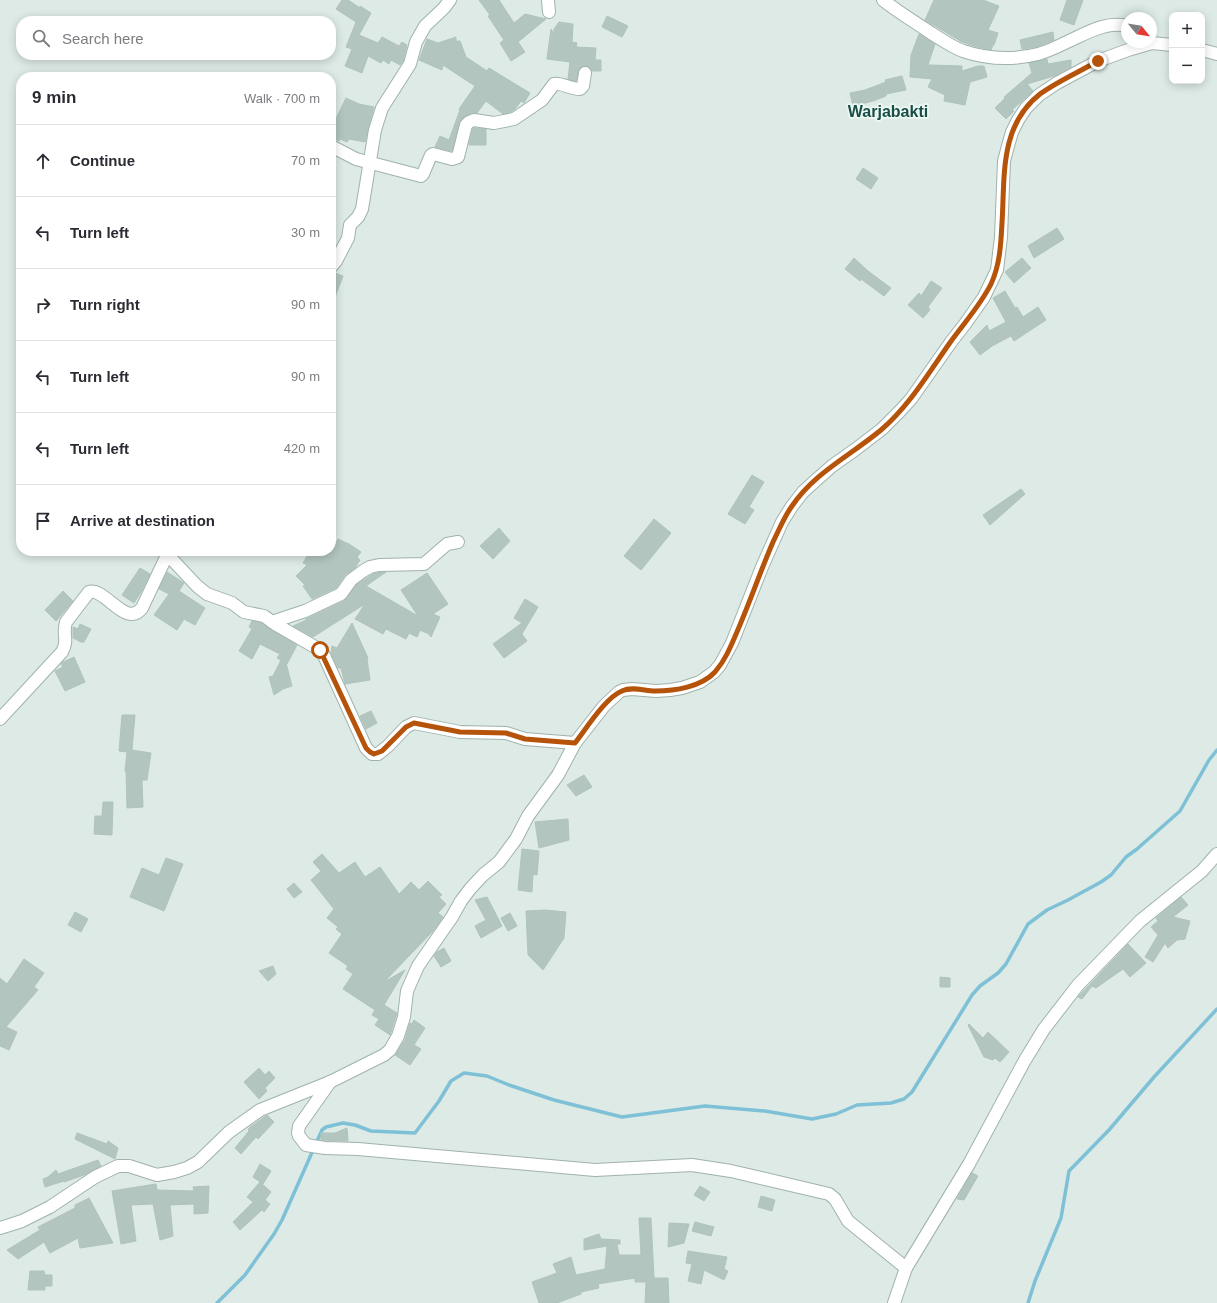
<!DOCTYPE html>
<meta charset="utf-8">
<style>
:root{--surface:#fff;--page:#f7f7f7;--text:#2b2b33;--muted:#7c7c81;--line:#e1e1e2}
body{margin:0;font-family:Helvetica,sans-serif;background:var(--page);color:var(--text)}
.controls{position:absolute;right:12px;top:12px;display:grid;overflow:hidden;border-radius:8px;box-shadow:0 2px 10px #0003}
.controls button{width:36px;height:36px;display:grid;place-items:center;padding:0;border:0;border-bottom:1px solid var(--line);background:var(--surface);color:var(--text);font:20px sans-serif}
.compass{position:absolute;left:1121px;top:12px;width:36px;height:36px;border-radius:50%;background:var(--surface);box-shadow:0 2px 10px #0003;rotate:120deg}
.stop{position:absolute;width:12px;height:12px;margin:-9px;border:3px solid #b45309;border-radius:50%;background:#fff}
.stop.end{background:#b45309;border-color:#fff;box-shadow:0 1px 4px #0008}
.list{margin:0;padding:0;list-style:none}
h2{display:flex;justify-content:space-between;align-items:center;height:52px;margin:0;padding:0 16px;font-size:17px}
h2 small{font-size:13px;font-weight:400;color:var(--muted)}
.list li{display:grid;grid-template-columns:26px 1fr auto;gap:12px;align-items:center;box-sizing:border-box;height:72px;padding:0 16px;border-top:1px solid var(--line)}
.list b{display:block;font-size:15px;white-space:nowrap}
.list em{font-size:13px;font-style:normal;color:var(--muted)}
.icon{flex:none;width:22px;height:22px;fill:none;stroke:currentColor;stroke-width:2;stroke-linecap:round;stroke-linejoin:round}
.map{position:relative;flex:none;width:1217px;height:1303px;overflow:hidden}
.search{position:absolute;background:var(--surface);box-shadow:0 2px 10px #0003;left:16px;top:16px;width:320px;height:44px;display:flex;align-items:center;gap:10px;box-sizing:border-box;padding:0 14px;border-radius:16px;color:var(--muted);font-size:15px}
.panel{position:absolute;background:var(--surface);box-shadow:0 2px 10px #0003;left:16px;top:72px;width:320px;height:484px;border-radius:16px}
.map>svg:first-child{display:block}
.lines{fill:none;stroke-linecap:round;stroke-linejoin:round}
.stream{stroke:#7ec1d6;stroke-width:3.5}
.building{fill:#b2c5be;stroke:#afc4bd}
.minor-casing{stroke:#a0b2ad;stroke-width:14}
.minor{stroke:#fff;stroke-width:12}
.route{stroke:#b45309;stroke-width:5}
.labels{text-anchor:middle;stroke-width:3.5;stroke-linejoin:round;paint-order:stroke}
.quarter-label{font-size:16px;font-weight:bold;fill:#184e45;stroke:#edf7f3}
</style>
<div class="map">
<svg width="1217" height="1303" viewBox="0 0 1217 1303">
<rect width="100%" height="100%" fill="#ddeae5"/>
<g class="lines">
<g class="stream">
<path d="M217,1303L245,1275L274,1234L282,1220L322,1130L326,1127L343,1123L355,1125L371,1131L415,1133L439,1101L451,1081L464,1073L487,1076L509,1085L554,1100L622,1117L705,1106L765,1111L812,1119L836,1114L857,1105L891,1103L904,1099L912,1092L972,995L980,986L998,973L1006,964L1028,924L1047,910L1068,900L1101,882L1111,875L1126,857L1137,849L1180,811L1209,760L1217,750"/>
<path d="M1028,1303L1035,1281L1061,1218L1069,1171L1109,1130L1154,1077L1217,1009"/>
</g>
</g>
<g class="building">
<path d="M342,0H348L360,8V6L371,13L359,35L378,43L382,37L399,46L402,42L407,45L403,61L400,65L391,60L389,64L383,60L381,63L368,56L362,73L345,66L352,49L346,47L356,22L336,9Z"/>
<path d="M479,0H499L514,23L525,14L546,19L518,42L525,52L511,61L500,43L504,40L488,16L490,15Z"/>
<path d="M934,0H983L999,6L988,30L998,33L994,45H993L991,50L974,46L962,42L925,20Z"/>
<path d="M1067,0H1083L1074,25L1060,20Z"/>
<path d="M607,16L628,26L622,37L602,27Z"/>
<path d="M559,22L573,24L572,42L577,43L576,47L596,48L595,60H601V71H592L589,67L583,66L579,69L576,81H574L568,79L570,62L547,59L551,29L555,34L554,29Z"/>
<path d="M1053,32L1054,40L1036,47L1022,49L1020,40Z"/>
<path d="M919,34L935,44L928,65L962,66V71L978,66H984L987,77L970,82L965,105L944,101L945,95L928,87L932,79L910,77L911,55Z"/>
<path d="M456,37V41H460L466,57L487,71L489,68L530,93L524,103L521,101L515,109L511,112L503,114L486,101L477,113H471L464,117L459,123L452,151L435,147L440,136L449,140L460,110L459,109L475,86L443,65L442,70L419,60L427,39L438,43Z"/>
<path d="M1047,59L1048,64L1071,60V67L1054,76L1027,84L1033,91L1012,110L1014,111L1006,119L995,108L1005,98L1004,97L1032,73L1029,63Z"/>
<path d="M902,76L906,90L886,94V96L873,101L853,106L850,93L865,90L886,82L885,80Z"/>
<path d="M346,98L359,104L374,107L368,128L365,142L349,139L347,142L340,139L339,141L331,137V129Z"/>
<path d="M473,128L486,129V145H469Z"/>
<path d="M863,168L878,178L871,189L856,179Z"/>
<path d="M1057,228L1064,239L1034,258L1028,246Z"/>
<path d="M854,258L868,271L891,288L884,296L861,279L860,281L845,269Z"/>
<path d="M1022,258L1031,268L1014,283L1005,272Z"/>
<path d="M335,273L343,276L332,305L331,274Z"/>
<path d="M931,281L942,288L928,307L930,310L923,318L908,305L919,293L921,296Z"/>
<path d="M1005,291L1015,308L1017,307L1023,317L1038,307L1046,320L1014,341L1011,336L992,346L980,355L970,342L987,325L989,331L1006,322L993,298Z"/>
<path d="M752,475L764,482L749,507L754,510L745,524L728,514Z"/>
<path d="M1021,489L1025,494L990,525L983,515Z"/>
<path d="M654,519L671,533L641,570L624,556Z"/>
<path d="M499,528L510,541L493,559L480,546Z"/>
<path d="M338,539L349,544L361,552L357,557L360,560L355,568L345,575L336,588L312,599L303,586L305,585L296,576L307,565L303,563L310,551H331V542L335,545Z"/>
<path d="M140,568L150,574L141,592L134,603L122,595Z"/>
<path d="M167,572L184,583L179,591L205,608L195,625L184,619L177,630L154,615L169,594L159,589Z"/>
<path d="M380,572H386L366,586L418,616L401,590L427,573L448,604L433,614L440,617L431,637L429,634L420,630L417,637L409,633L406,639L386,629L383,634L355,619L365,604L313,637L293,626L306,620V619L344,601L356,585L373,574Z"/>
<path d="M63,591L73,601L56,621L45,610Z"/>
<path d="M525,599L538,607L522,634L527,641L504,658L493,644L522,623L514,618Z"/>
<path d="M252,621L261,623L297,645L287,664L286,663L292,686L283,689L274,695L269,677L273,676L281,660L277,658L280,654L260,644L252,659L239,651L252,629L249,627Z"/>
<path d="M352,623L368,658L367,659L370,680L345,684L341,668H338L331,653L332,646L337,648Z"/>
<path d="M80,624L91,629L84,642H81L73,638V627L78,629Z"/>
<path d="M74,657L85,682L65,691L55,671L63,667L61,664L63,662Z"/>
<path d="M371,711L377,723L366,729L360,716Z"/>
<path d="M122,715H135L132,750L151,753L147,780H142L143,807L127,808L126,771H125L127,752L119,751Z"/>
<path d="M584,775L592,787L576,796L567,785Z"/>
<path d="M103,802H113L112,835L94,834L95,816H102Z"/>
<path d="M568,819L569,840L539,848L535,822Z"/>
<path d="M522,849L539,851L537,875L533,874L532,892L518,890Z"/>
<path d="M322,854L339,873L355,862L365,877L380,867L399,894L411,882L419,890L428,881L442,895L439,897L446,904L438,913L443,917L433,931L384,982L405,970L384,1005L397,1013L390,1035L375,1025L379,1019L372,1015L375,1010L343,989L353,974L346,969L348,966L329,953L342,934L336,929L338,927L327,918L334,909L311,880L321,871L313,862Z"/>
<path d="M166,858L183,864L164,911L130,897L142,868L159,875Z"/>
<path d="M294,883L302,892L294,898L287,889Z"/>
<path d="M487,897L502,926L481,938L475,926L486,920L475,900Z"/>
<path d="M1181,897L1188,905L1173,917L1190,921L1185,939L1177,940L1168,948L1165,943L1153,962L1145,957L1158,935L1151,927L1158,921L1156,918Z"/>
<path d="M545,910L566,912L564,938L543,970L528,955L526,911Z"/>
<path d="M75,912L88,919L81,932L68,925Z"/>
<path d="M510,913L517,926L508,931L501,918Z"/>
<path d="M1128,944L1146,963L1130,977L1123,969L1096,988L1092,986L1082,999L1078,997Z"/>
<path d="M444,948L451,961L441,967L434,956L437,952Z"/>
<path d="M24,959L44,973L34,987L38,990L6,1027L17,1032L9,1050L0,1046V978L7,984Z"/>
<path d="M273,966L276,974L268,981L259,971Z"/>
<path d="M940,977L950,978V987H940Z"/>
<path d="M414,1020L425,1028L414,1045L421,1049L410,1065L395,1055L405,1040L410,1023L412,1024Z"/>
<path d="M969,1024L983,1038L988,1032L1009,1052L1000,1062L995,1058L993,1060L984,1057L968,1025Z"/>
<path d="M259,1068L265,1075L269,1071L275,1078L265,1088L267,1091L259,1099L244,1082Z"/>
<path d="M267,1115L274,1122L258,1139L256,1137L241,1154L235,1148L249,1131L248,1130L250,1127Z"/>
<path d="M347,1128L348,1141L321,1140V1133H335Z"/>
<path d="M77,1133L107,1144L108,1141L118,1148L115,1159L75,1139Z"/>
<path d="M98,1160L101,1166L84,1175L64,1182V1181L45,1187L43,1179L48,1177L56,1170L58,1174Z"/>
<path d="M260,1164L271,1171L263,1184L253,1177Z"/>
<path d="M972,1173L978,1176L964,1200L957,1199Z"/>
<path d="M260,1182L271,1192L265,1200L270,1204L264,1212L262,1210L240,1230L233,1222L253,1202L247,1197Z"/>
<path d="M156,1184L157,1190L194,1191L193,1187L209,1186L208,1213L194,1214V1204L170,1205L173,1236L160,1240L153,1204L131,1205L136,1241L121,1244L112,1191Z"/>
<path d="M700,1186L710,1192L704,1201L694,1195Z"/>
<path d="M761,1196L775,1200L772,1211L758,1207Z"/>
<path d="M89,1198L113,1243L80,1248L78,1238L50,1253L44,1242L18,1259L7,1250L40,1230L38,1227L75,1208V1205Z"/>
<path d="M639,1218H651L654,1278H668L669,1303H645L646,1282H635V1278L598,1284L599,1288L581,1292V1294L557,1303H539L532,1282L557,1273L553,1264L571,1257L576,1275L605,1269L607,1246L584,1250V1239L599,1234L601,1239L620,1240V1244H617L619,1255H641Z"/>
<path d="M695,1222L714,1227L711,1236L692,1231Z"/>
<path d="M669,1223L689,1224L684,1243L668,1247Z"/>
<path d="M688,1251L727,1257L724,1269L728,1271L724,1280L704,1270L701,1284L688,1281L692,1264L686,1263Z"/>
<path d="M30,1271H44L45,1275H52V1286H45V1290H28Z"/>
</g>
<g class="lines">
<g class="minor-casing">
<g id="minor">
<path d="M548,0L549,12"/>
<path d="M883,0C898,12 915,22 931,33C941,39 952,47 963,51C987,59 1014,60 1038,54C1049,51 1059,46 1069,41C1087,33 1106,21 1127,26"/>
<path d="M1202,50L1217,54"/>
<path d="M331,146L356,159L421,176L423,174L431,155L433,154L452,159L458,157L466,125L469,122L474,120L494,123L514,119L542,100L554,84C560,82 570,89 580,89L583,86L585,73"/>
<path d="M331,267L336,261L348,238L350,225L358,217L362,209L375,130L382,108L410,64L416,42L425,26L444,8L450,0"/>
<path d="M167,554L197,586L207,594L232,603L244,612L264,616L275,624L322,651L366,748L372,754H378L388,746L406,727L414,723L460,732L506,733L525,739L575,743"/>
<path d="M272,622L305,611L341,594L351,580L363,571L370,567L379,565L424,564L447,544L458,542"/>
<path d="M0,719L62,652C69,639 62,635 66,622L89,592C105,587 126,629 142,608L169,551"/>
<path d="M330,1082L299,1126L298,1133L299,1136L306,1145L325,1148L358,1149L595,1170L692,1165L731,1171L829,1194L835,1199L848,1221L906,1268"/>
<path d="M0,1228L22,1221L50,1207L95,1177L118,1166H129L157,1175L174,1172L187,1168L198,1162L229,1132L260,1110L330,1082L384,1055L390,1050L398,1036L404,1017L407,991L418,966L452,917L461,901L470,889L483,875L499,862L516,839L528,816L558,775L575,743L604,706L619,692L623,690L632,689L656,691L670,690L682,688L700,682L714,672L720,665L732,643L762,567L782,522L792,506L803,492L815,481L832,466L856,449L882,429L899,412L911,399L951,342L965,324L984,297L997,270L1001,237L1004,161L1008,146L1012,132L1018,120L1026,108L1039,95L1057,83L1098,61L1128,50L1152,43L1172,45"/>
<path d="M894,1303L906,1268L969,1164L1025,1060L1044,1029L1078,985L1140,921L1202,871L1217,854"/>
</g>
</g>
<use href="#minor" class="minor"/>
</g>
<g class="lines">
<path class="route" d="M320,650L366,748L370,752L374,754L382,751L406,727L414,723L460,732L506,733L525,739L575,743C586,729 606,697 622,691C632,686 645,691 655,691C675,691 701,687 715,672C720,666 724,660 727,654C745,617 757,579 773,542C779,530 784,517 792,506C814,473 851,455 881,430C909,406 928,374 949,344C963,324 980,306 991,284C1000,265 1001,243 1002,223C1005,177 999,126 1040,94C1058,81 1079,72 1098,61"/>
</g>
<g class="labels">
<g class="quarter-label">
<text x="888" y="117">Warjabakti</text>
</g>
</g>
</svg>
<div class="controls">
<button>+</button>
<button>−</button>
</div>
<svg class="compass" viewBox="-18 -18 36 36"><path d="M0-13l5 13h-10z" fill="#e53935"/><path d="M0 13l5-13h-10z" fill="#7c7c81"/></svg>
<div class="stop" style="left:320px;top:650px"></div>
<div class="stop end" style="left:1098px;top:61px"></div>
<div class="search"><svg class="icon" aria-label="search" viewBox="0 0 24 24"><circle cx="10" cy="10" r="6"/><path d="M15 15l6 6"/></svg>Search here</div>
<section class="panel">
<h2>9 min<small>Walk · 700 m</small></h2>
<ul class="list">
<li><svg class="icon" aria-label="ahead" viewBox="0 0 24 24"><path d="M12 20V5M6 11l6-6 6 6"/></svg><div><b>Continue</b></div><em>70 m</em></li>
<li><svg class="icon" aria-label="left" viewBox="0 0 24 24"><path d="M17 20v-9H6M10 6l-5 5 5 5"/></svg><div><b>Turn left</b></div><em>30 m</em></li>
<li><svg class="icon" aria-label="right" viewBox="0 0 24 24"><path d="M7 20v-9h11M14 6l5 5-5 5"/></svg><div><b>Turn right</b></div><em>90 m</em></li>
<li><svg class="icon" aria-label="left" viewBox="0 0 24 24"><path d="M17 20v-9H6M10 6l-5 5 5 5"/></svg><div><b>Turn left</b></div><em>90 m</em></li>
<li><svg class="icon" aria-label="left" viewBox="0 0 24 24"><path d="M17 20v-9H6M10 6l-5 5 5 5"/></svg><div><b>Turn left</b></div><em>420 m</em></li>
<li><svg class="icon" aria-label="arrive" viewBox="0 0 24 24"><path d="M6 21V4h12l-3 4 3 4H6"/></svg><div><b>Arrive at destination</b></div></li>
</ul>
</section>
</div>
